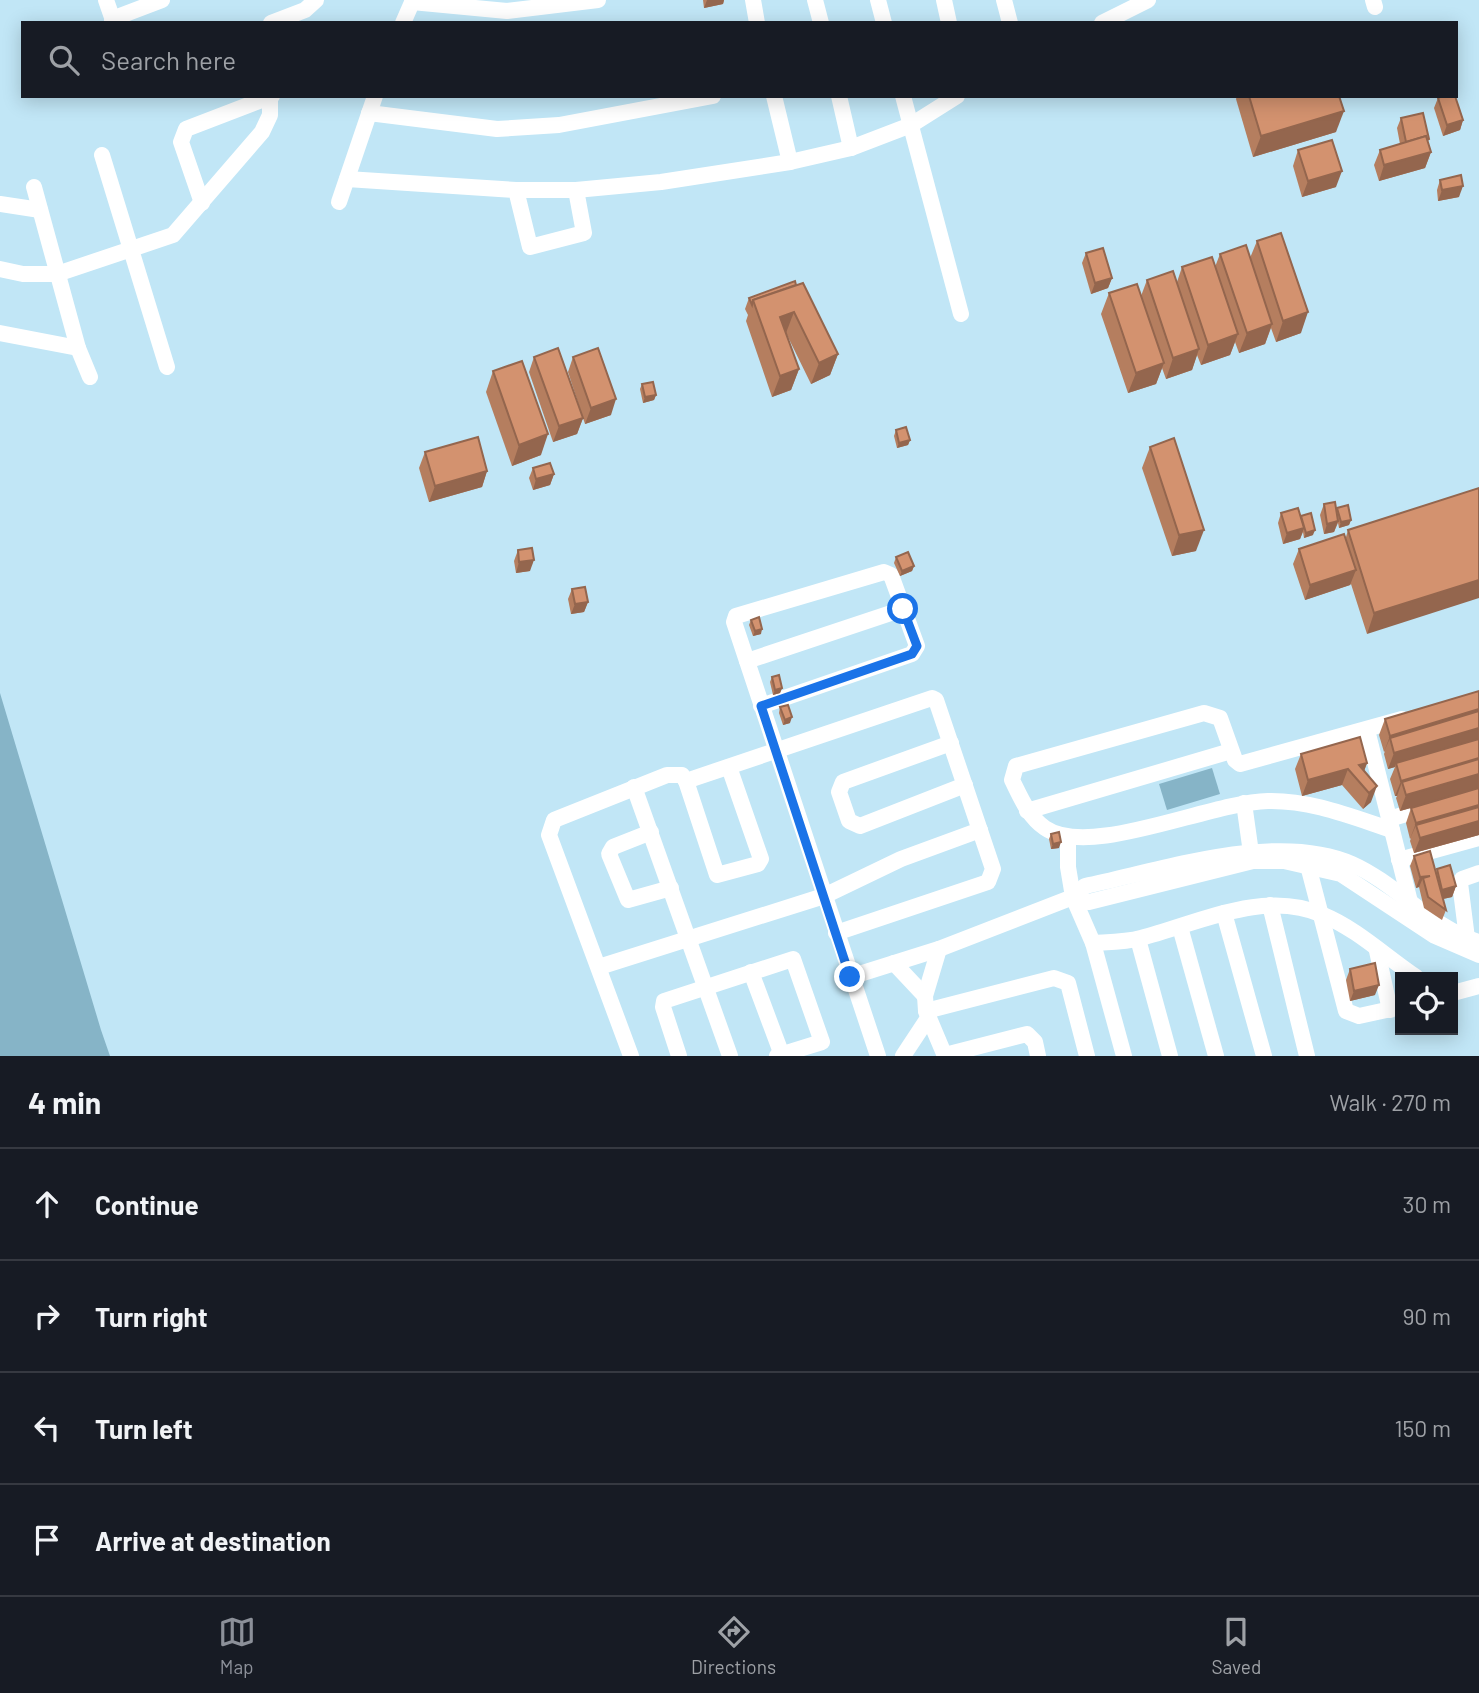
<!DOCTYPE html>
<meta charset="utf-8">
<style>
:root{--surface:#171b24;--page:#242831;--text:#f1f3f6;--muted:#9ea1a6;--line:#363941;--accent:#8c9099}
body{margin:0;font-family:Barlow,sans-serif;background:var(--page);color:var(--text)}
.controls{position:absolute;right:21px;bottom:21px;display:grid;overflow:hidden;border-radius:0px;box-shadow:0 4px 18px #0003}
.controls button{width:63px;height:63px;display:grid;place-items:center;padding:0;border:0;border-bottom:2px solid var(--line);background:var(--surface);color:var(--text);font:35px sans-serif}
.stop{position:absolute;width:21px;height:21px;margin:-16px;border:5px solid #1a73e8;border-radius:50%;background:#fff}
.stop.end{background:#1a73e8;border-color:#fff;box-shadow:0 2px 7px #0008}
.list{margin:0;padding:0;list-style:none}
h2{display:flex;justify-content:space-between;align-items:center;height:91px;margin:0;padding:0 28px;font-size:30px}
h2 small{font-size:23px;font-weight:400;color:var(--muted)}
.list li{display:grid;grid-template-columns:46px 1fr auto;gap:21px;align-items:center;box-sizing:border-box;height:112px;padding:0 28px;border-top:2px solid var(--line)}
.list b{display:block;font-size:26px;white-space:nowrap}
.list em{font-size:23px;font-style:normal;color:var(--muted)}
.icon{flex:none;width:38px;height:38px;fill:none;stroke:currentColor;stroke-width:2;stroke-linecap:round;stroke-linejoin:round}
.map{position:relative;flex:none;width:1479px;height:1056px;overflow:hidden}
.search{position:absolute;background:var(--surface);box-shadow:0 4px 18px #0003;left:21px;right:21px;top:21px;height:77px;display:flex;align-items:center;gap:18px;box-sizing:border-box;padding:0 24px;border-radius:0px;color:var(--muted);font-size:26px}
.sheet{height:539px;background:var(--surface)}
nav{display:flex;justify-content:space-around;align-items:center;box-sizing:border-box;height:98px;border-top:2px solid var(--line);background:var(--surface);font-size:19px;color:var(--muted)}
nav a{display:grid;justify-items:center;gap:4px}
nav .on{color:var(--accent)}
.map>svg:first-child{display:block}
.green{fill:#86b4c7}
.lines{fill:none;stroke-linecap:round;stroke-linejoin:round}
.minor{stroke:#fff;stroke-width:16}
.wall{fill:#b57e5f}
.shaded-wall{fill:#94664e}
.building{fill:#d3926f;stroke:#94664e;stroke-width:2}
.route{stroke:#1a73e8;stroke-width:9}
</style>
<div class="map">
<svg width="1479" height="1056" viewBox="0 0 1479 1056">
<rect width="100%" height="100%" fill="#c1e6f6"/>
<g class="green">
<path d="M0,693L101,1030L110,1056H0Z"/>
<path d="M1212,768L1220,794L1167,810L1159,784Z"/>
</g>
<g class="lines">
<g class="minor">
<path d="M106,0L114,23"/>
<path d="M753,0L757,23"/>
<path d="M815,0L821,23"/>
<path d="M878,0L884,23"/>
<path d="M944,0L949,23"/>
<path d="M1004,0L1010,23"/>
<path d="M1373,0L1375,7"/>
<path d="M412,2L507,11L598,0"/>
<path d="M112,19L162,0"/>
<path d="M271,23L305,10L316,0"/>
<path d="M403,23L413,0"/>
<path d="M1102,23L1148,0"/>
<path d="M774,96L790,162"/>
<path d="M839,96L851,148"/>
<path d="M903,96L961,314"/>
<path d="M369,113L497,129L559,125L713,96"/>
<path d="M102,155L167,367"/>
<path d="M347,179L516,190H576L661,182L790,162L851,148L911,125L957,96"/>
<path d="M34,187L78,348L90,377"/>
<path d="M516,190L530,247L584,233L576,190"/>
<path d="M339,202L375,96"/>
<path d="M202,203L181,142L186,129L272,96"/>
<path d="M0,204L40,210"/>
<path d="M0,269L23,274H57L173,235L262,132L270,115V97"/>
<path d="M0,333L78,348"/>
<path d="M747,661L903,609"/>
<path d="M761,706L912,654L917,646L891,575L884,572L736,616L734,622L878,1056"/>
<path d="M1367,730L1392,830C1352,817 1311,800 1268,801C1210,802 1090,859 1045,828C1028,816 1021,798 1012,780L1016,766L1204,713L1220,718L1235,760L1240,764L1402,719"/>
<path d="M951,743L843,782L839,792L849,821L860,826L965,785"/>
<path d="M686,781L717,875L758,864L761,859L729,767"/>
<path d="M634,787L730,1056"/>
<path d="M1244,803L1252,860"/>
<path d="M1027,811L1231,751"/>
<path d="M1389,819L1430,807"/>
<path d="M1392,830L1411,906"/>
<path d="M651,832L613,847L609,854L628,900L671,888"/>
<path d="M1068,838V867L1073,897L1093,943L1124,1056"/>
<path d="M1306,858L1346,1011L1359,1016L1400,1007"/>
<path d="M1399,860L1479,838"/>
<path d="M1073,897L1089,902L1253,861H1284L1341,874L1435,936L1479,955"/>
<path d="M1270,905L1307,1056"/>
<path d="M1224,913L1264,1056"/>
<path d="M1180,927L1216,1056"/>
<path d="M1138,939L1170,1056"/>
<path d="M1093,943C1109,942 1126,942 1141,938C1199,923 1264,889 1323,915C1357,929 1386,957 1416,977"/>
<path d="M1468,946L1460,883L1462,879L1479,873"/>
<path d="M1377,951L1390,1010"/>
<path d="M894,963L925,996"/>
<path d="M599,967L824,896L901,859L980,830"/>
<path d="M751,972L782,1055"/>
<path d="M850,977L939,949L1073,897L1085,886C1163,870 1277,831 1352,864C1397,884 1431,928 1479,942"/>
<path d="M1453,993L1479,986"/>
<path d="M926,1011L925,996L939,949"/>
<path d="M945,1055L1027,1034L1035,1042L1038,1056"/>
<path d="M631,1056L549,835L554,820L667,775H682L686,781L932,698L936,700L993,869L988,882L836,933"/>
<path d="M679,1056L663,1007L664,1001L793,959L822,1042L777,1056"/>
<path d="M903,1056L928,1018"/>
<path d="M945,1056L926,1011L1054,978L1068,983L1087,1056"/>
</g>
</g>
<g class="wall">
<path d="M703,0H724L723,4L704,8Z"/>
<path d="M1237,96H1339L1336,132L1253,157L1236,99Z"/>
<path d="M1438,98L1463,120L1460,130L1443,136L1434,108Z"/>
<path d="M1401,118L1428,142L1431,152L1425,168L1379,181L1374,165L1380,150L1400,144L1397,128Z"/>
<path d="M1298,150L1336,187L1302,197L1293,166Z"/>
<path d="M1440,180L1459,197L1438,201L1437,190Z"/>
<path d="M1257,241L1301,333L1276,342L1271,328L1265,344L1239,353L1235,342L1230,355L1201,365L1197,355L1192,370L1166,379L1162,368L1156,384L1128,393L1101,314L1109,293L1141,296L1147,280L1177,282L1182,267H1215L1220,254L1250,258Z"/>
<path d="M1086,253L1112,278L1108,288L1091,294L1082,263Z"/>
<path d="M796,285L838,354L830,375L811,384L786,333L799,369L791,390L772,397L746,321L748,315L745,309L749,298Z"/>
<path d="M534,357L583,418L577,434L553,442L529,372Z"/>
<path d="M573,357L611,415L585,424L568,372Z"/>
<path d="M493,371L541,455L512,466L486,392Z"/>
<path d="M642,384L656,395L654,400L643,403L640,389Z"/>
<path d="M896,430L910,440L908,445L897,448L894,436Z"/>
<path d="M1150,447L1196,551L1172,556L1142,468Z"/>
<path d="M425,452L487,471L482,487L429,502L419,468Z"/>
<path d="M533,468L554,474L550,485L533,490L529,478Z"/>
<path d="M1479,488L1367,634L1351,584L1350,585L1305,600L1293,564L1299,549L1346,537L1348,530Z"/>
<path d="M1324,504L1336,511L1337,508L1351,520L1349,525L1339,528L1338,523L1334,532L1324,534L1320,515Z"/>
<path d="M1281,513L1301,517L1313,535L1304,538L1303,532L1300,539L1283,544L1278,523Z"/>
<path d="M518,550L530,571L516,573L514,561Z"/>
<path d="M896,557L914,566L912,571L900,576L894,563Z"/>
<path d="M572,589L588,602L584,612L571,614L568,599Z"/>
<path d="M751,620L761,634L753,636L749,625Z"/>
<path d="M772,677L782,688L780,693L773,695L770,682Z"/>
<path d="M780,707L790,723L783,725L779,713Z"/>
<path d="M1385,719L1479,788V835L1414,853L1410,841L1411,838L1410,839L1406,823L1411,808L1400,811L1396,798L1397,796H1395L1390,779L1395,767L1388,769L1384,754L1385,751L1384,752L1379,735Z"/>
<path d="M1301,754L1367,763L1364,771L1371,802L1363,809L1342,785L1302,796L1295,769Z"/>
<path d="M1051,834L1059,848L1051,849L1049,839Z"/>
<path d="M1414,856L1436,872L1437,869L1456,886L1452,897L1443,899L1446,910L1442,920L1424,908L1419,887L1416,888L1410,866Z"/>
<path d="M1350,969L1375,995L1350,1001L1346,980Z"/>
</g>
<g class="shaded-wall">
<path d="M707,0H724L723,4L704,8Z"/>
<path d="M1344,111L1336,132L1253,157L1261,136Z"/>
<path d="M1463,120L1460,130L1443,136L1447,125Z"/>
<path d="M1431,152L1425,168L1379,181L1384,165Z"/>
<path d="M1342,171L1336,187L1302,197L1308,181Z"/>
<path d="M1463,186L1459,197L1438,201L1442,190Z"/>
<path d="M1112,278L1108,288L1091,294L1095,283Z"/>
<path d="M794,312L786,333L780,317Z"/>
<path d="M1308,312L1301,333L1276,342L1283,321Z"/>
<path d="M1272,324L1265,344L1239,353L1247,333Z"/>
<path d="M1238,334L1230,355L1201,365L1208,345Z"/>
<path d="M1199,349L1192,370L1166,379L1173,358Z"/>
<path d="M838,354L830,375L811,384L819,363Z"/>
<path d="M1164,363L1156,384L1128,393L1136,373Z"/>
<path d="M799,369L791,390L772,397L780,376Z"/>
<path d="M656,395L654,400L643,403L645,397Z"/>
<path d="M616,399L611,415L585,424L591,408Z"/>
<path d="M583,418L577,434L553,442L559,426Z"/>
<path d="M548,434L541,455L512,466L519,445Z"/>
<path d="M910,440L908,445L897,448L899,443Z"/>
<path d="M487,471L482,487L429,502L435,486Z"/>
<path d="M554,474L550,485L533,490L536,479Z"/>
<path d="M1351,520L1349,525L1339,528L1341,522Z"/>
<path d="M1338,521L1334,532L1324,534L1327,524Z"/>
<path d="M1304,528L1300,539L1283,544L1287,533Z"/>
<path d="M1204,530L1196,551L1172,556L1179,535Z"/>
<path d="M1315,530L1313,535L1304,538L1306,533Z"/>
<path d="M534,560L530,571L516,573L519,562Z"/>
<path d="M914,566L912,571L900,576L902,571Z"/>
<path d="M1356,570L1350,585L1305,600L1310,585Z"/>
<path d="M1479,580V598L1367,634L1374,613Z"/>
<path d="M588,602L584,612L571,614L575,604Z"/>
<path d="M762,629L761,634L753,636L755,631Z"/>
<path d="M782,688L780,693L773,695L775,690Z"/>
<path d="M1479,709V723L1390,738L1384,752L1390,736Z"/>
<path d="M792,717L790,723L783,725L785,720Z"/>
<path d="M1479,728V742L1396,763L1395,767L1388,769L1394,753Z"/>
<path d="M1479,758V772L1402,782L1397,796H1395L1401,781Z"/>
<path d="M1367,763L1361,779L1359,765Z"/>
<path d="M1348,769L1342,785L1302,796L1308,780Z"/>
<path d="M1479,774V788L1400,811L1406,795Z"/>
<path d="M1377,786L1371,802L1363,809L1369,793Z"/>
<path d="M1479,805V819L1416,825L1410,839L1416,823Z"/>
<path d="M1479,821V835L1414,853L1420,838Z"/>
<path d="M1061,842L1059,848L1051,849L1053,844Z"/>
<path d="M1430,876L1423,878L1419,887L1416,888L1420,877Z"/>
<path d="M1456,886L1452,897L1438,900L1442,890Z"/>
<path d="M1379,985L1375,995L1350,1001L1354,991Z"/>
</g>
<g class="building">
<path d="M1249,96H1339L1344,111L1261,136Z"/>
<path d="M1442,96H1455L1463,120L1447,125L1438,98Z"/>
<path d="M1423,113L1429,139L1427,140L1426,136L1406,142L1401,118Z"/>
<path d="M1426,136L1431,152L1384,165L1380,150Z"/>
<path d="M1332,140L1342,171L1308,181L1298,150Z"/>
<path d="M1461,175L1463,186L1442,190L1440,180Z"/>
<path d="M1281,233L1308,312L1283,321L1257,241Z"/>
<path d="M1246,245L1272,324L1247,333L1220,254Z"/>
<path d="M1103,248L1112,278L1095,283L1086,253Z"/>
<path d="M1212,257L1238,334L1208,345L1182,267Z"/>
<path d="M1173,271L1199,349L1173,358L1147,280Z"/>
<path d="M795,281L796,285L753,300L752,305L749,298Z"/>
<path d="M803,283L838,354L819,363L794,312L780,317L799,369L780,376L753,300Z"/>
<path d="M1137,284L1164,363L1136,373L1109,293Z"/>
<path d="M558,348L583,418L559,426L534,357Z"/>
<path d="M598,348L616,399L591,408L573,357Z"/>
<path d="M522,361L548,434L519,445L493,371Z"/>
<path d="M653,382L656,395L645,397L642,384Z"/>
<path d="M906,427L910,440L899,443L896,430Z"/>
<path d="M478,437L487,471L435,486L425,452Z"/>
<path d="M1174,438L1204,530L1179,535L1150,447Z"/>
<path d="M550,463L554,474L536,479L533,468Z"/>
<path d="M1479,488V580L1374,613L1348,530Z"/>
<path d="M1335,502L1338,521L1327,524L1324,504Z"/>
<path d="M1348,505L1351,520L1341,522L1337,508Z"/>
<path d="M1298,508L1304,528L1287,533L1281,513Z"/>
<path d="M1311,513L1315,530L1306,533L1301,516Z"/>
<path d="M1344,534L1356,570L1310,585L1299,549Z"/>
<path d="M532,548L534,560L519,562L518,550Z"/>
<path d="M908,552L914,566L902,571L896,557Z"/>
<path d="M585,587L588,602L575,604L572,589Z"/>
<path d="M759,617L762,629L755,631L751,620Z"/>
<path d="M779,675L782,688L775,690L772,677Z"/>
<path d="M1479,691V709L1390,736L1385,719Z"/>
<path d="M788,705L792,717L785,720L780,707Z"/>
<path d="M1479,711V728L1394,753L1390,738Z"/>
<path d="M1360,737L1367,763L1359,765L1377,786L1369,793L1348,769L1308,780L1301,754Z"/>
<path d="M1479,739V758L1401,781L1396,763Z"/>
<path d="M1479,759V774L1406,795L1402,782Z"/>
<path d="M1479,788V805L1416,823L1411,808Z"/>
<path d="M1479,807V821L1420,838L1416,825Z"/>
<path d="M1059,832L1061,842L1053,844L1051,834Z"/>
<path d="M1430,851L1446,910L1428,897L1423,878L1430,876L1420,877L1414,856Z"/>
<path d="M1450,865L1456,886L1442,890L1437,869Z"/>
<path d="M1375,963L1379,985L1354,991L1350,969Z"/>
</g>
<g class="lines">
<path class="route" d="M850,977L761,706L912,654L917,646L903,609"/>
</g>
</svg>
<div class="controls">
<button><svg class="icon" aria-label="locate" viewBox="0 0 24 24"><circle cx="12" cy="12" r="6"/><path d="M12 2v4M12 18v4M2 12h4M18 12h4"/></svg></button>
</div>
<div class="stop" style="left:903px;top:609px"></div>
<div class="stop end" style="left:850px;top:977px"></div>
<div class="search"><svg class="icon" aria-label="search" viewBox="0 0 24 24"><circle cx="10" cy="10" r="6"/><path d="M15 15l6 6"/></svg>Search here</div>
</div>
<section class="sheet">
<h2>4 min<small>Walk · 270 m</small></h2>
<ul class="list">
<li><svg class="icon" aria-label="ahead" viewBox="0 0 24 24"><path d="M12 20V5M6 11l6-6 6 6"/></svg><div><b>Continue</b></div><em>30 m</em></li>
<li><svg class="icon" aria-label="right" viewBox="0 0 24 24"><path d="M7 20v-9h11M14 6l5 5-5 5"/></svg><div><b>Turn right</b></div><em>90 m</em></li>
<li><svg class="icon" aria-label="left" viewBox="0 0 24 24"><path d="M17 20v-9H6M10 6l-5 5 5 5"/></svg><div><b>Turn left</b></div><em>150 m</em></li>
<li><svg class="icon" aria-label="arrive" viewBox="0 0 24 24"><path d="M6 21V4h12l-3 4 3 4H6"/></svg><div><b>Arrive at destination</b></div></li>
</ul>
</section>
<nav>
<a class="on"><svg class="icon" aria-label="map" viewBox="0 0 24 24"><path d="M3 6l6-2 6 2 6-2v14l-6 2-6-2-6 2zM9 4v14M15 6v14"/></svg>Map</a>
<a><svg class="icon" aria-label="directions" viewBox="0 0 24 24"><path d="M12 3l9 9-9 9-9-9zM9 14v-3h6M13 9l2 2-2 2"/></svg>Directions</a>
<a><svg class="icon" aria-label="saved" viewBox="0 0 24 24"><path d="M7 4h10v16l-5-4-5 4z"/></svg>Saved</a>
</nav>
